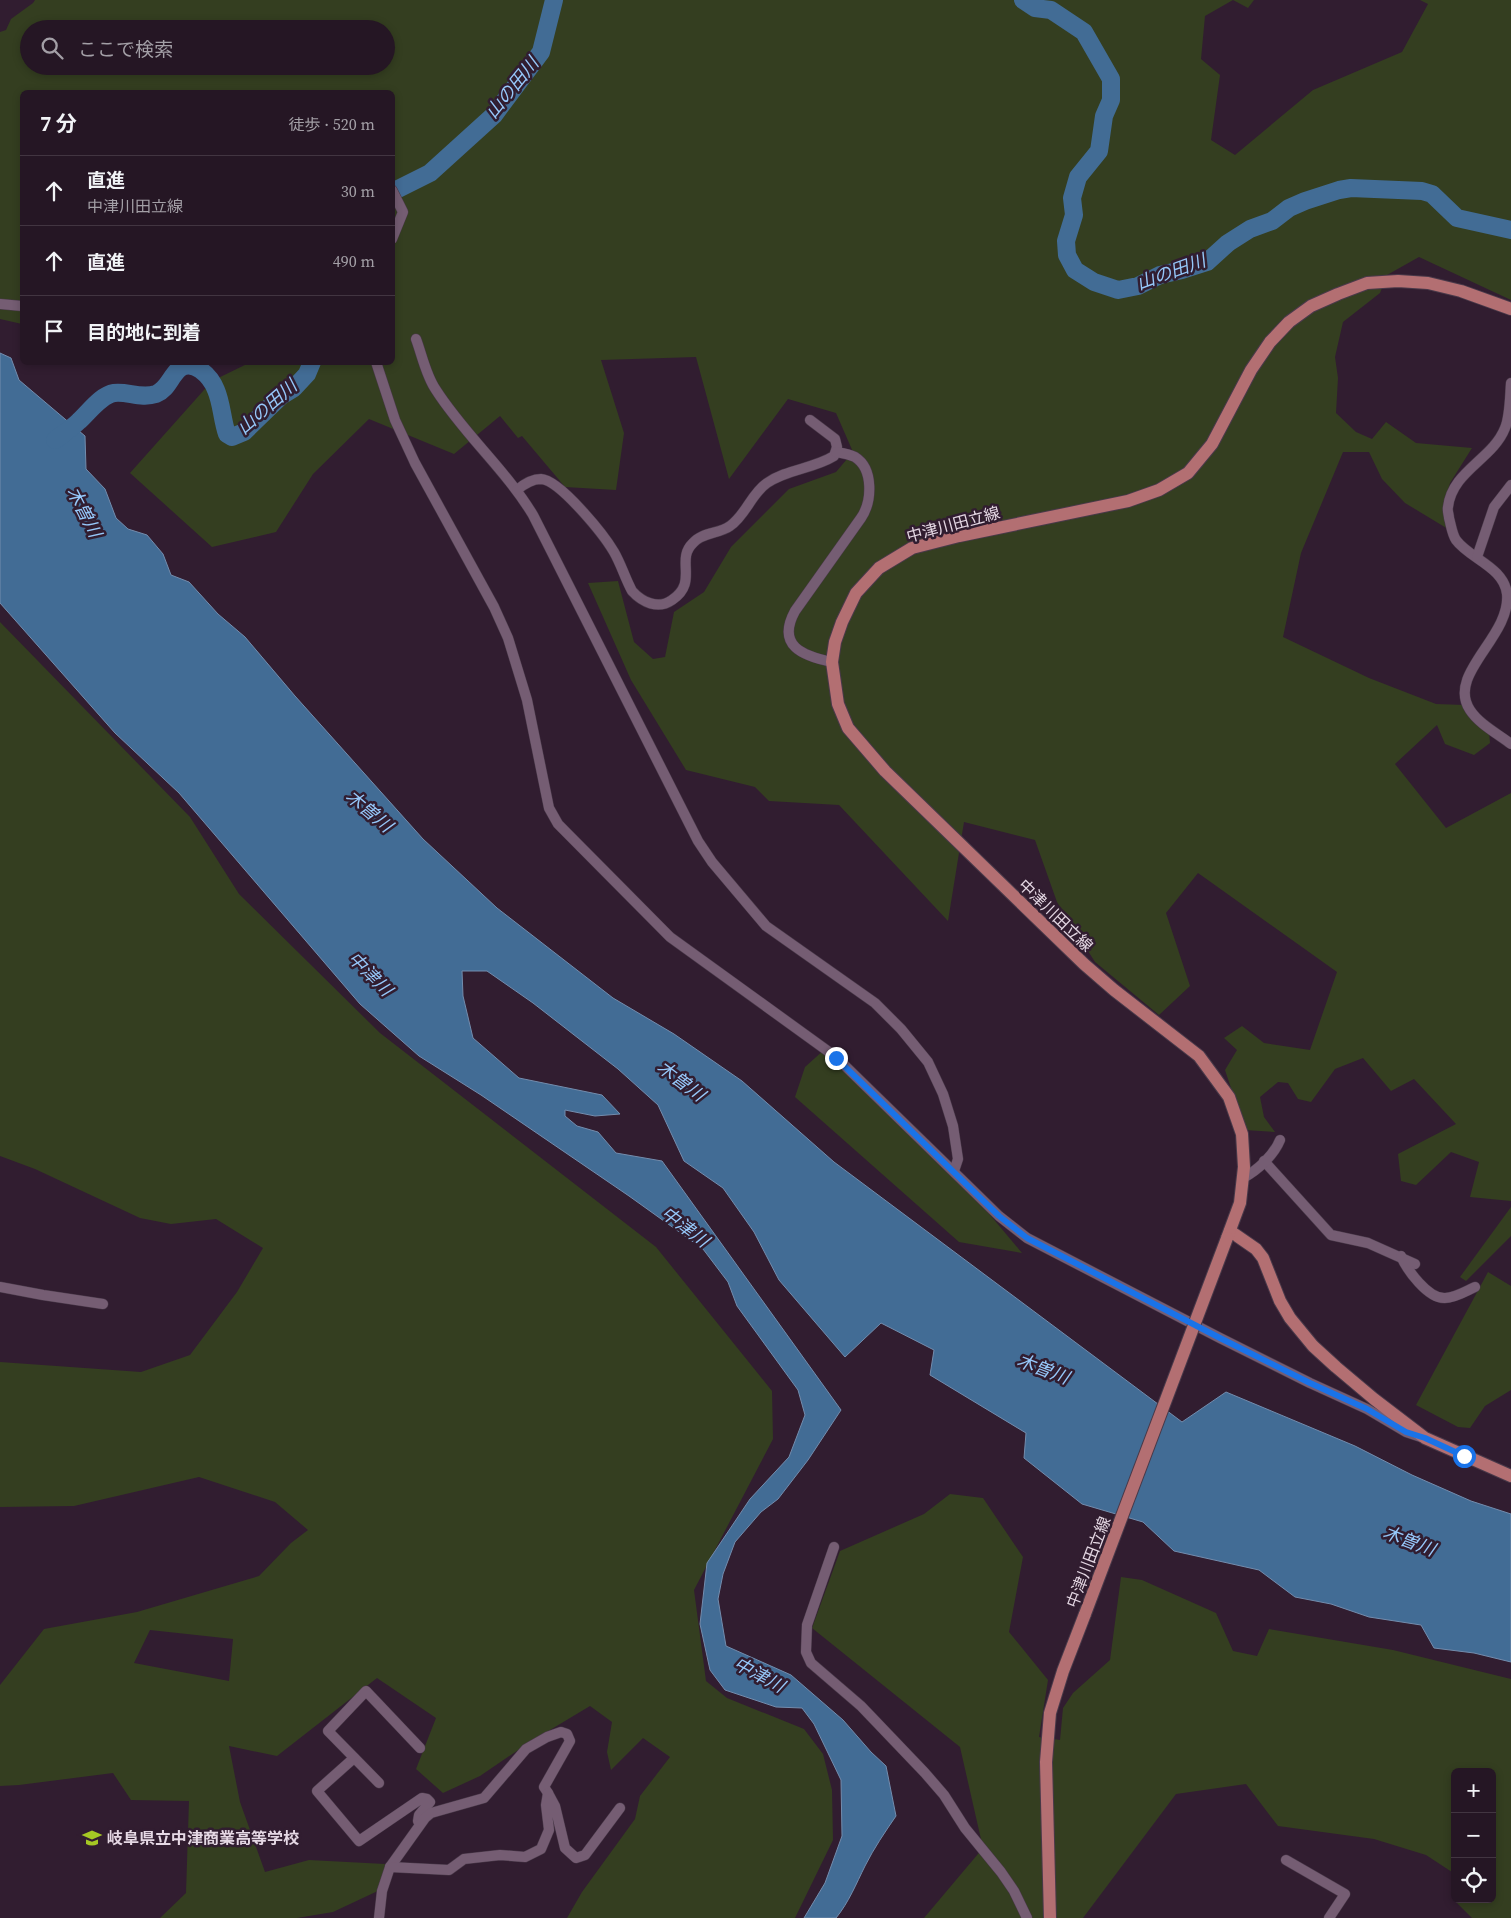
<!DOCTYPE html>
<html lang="ja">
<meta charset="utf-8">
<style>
:root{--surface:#251624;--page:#2d1f2c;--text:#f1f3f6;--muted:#a39fa6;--line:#423541}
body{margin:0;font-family:"Source Serif 4","Noto Sans JP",serif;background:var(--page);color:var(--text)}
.controls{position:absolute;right:15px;bottom:15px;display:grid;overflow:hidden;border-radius:8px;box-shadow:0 2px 8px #0003}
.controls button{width:45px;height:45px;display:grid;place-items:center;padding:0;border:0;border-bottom:1px solid var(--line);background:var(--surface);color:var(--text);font:25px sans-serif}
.stop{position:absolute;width:15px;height:15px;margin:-11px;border:4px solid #1a73e8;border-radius:50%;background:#fff}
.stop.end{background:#1a73e8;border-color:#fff;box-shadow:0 1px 5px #0008}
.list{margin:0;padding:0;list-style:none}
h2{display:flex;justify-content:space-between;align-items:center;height:65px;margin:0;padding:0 20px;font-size:21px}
h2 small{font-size:16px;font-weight:400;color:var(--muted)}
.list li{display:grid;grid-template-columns:32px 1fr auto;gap:15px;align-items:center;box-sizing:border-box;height:70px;padding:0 20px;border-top:1px solid var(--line)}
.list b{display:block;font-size:19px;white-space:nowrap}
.list p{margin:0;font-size:16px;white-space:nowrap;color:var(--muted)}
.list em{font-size:16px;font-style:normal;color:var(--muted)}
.icon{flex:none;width:28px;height:28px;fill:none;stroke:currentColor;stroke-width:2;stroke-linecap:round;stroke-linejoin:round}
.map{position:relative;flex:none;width:1511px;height:1918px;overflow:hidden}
.search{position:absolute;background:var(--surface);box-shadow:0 2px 8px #0003;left:20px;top:20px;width:375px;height:55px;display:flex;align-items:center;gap:12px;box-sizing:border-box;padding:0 18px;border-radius:28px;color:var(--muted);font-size:19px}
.panel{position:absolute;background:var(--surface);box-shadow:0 2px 8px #0003;left:20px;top:90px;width:375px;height:275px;border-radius:8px}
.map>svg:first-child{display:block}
.green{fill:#343e20;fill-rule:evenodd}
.water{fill:#426c95;stroke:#738cad}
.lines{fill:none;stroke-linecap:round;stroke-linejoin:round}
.river{stroke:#426c95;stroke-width:18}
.minor-casing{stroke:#493949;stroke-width:11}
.major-casing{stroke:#493949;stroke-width:14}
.minor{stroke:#755d73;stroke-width:10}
.major{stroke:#b36f72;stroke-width:12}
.major-bridge-casing{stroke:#493949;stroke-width:14;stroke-linecap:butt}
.major-bridge{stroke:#b36f72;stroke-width:12}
.route{stroke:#1a73e8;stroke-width:6}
.labels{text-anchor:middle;stroke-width:5;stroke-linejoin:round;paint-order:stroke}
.street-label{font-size:16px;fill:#e5d8e4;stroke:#311d30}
.poi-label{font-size:16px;font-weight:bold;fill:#e5d8e4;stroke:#311d30;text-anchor:start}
.water-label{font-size:18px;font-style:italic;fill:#96c8fa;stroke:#311d30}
</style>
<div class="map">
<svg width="1511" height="1918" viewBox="0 0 1511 1918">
<rect width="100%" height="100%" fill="#311d30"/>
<g class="green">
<path d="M35,0H1254L1248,8L1233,0L1205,16L1201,59L1220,75L1211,140L1235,155L1313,90L1402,52L1428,4L1420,0H1511V300L1419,257L1387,275L1380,293L1343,322L1335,357L1338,378L1336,413L1356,432L1372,439L1386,422L1416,443L1472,448L1450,483L1443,509L1448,529L1405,503L1382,479L1369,452H1343L1301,553L1283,637L1369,678L1436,704L1464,705L1489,731L1490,743L1474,755L1445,744L1437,725L1395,764L1446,828L1511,793V1201L1470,1197L1479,1162L1451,1152L1416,1185L1401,1181L1398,1154L1456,1124L1414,1079L1391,1091L1363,1058L1335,1069L1311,1102L1298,1099L1288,1083L1278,1082L1260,1097L1264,1117L1275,1132L1245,1130L1225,1070L1237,1050L1224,1038L1242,1026L1264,1043L1310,1050L1337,972L1198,873L1166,913L1190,986L1159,1015L1095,962L1057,902L1035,840L964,822L948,921L839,805L769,801L755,787L686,770L631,680L588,583L618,581L634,642L653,659L665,657L674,612L704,592L731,547L789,489L836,472L853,452L836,413L788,399L729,479L696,357L601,360L624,433L616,490L565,487L522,436L518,438L500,416L454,454L369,419L313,474L276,532L212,547L130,473L212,381L249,363L392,362V92H22V324L0,319V32L6,30L11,19L33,3ZM29,29H386V66H29Z"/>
<path d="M0,622L190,817L239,894L380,1033L656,1247L772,1391L773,1439L694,1590L706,1681L727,1698L804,1729L823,1754L832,1790L833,1840L795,1918H567L582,1892L635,1819L640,1796L670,1757L643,1738L611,1770L607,1752L612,1722L590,1706L530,1742L480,1776L443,1793L416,1769L436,1718L377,1678L277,1756L229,1746L240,1802L265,1872L309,1860L385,1864L382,1889L333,1912L297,1918H160L186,1893L189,1801L131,1800L113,1773L19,1785L0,1786V1685L44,1629L137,1612L259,1576L291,1543L308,1530L275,1502L199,1477L74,1506L0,1507V1362L141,1372L190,1355L237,1292L263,1248L216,1219L171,1224L140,1218L35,1169L0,1156ZM150,1630L233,1639L229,1681L134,1663Z"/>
<path d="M825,1049L918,1129L1022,1253L959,1242L795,1097L805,1067Z"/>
<path d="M1511,1207V1236L1466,1281L1460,1277Z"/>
<path d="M1488,1272L1511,1286V1390L1485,1406L1470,1428L1458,1427L1416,1405Z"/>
<path d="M950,1494L983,1498L1023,1557L1009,1632L1048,1680L1039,1737L1060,1740L1063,1708L1073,1693L1110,1660L1121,1577L1142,1580L1216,1613L1233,1651L1257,1656L1269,1629L1393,1650L1511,1679V1918H1472L1456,1902L1457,1899H1492V1772H1455V1874L1426,1855L1374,1839L1278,1826L1246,1784L1176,1794L1083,1918H924L983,1848L960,1747L812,1628L840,1551L924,1514Z"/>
</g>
<path class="water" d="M0,353L11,358L19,380L85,436L86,469L105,489L116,518L128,529L147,535L163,554L171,575L189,582L218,614L245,637L295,696L423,839L497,908L613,998L674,1034L742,1081L834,1162L1182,1422L1226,1392L1355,1446L1412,1475L1471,1501L1511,1514V1662L1474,1653L1434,1648L1421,1625L1369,1617L1331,1604L1295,1597L1259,1570L1174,1551L1143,1522L1082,1504L1024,1458L1026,1433L930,1375L934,1350L881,1323L845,1357L779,1280L754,1232L723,1188L684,1161L658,1105L618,1069L533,1003L487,971H462L463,996L473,1038L519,1078L602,1095L620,1114L595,1116L565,1110V1116L577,1126L598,1132L616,1153L662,1161L841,1410L808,1460L778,1499L761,1512L735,1542L723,1574L718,1599L726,1646L791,1675L843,1720L871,1752L886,1766L896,1816C885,1832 874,1848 865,1866C856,1884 849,1902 836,1918H804L825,1883L842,1836L841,1780L814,1724L802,1708L776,1707L725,1690L710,1670L700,1624L707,1563L750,1499L789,1457L805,1415L798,1390L737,1306L728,1282L703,1249L629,1196L481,1095L419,1056L360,1004L179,793L115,733L0,603Z"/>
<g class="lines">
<g class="river">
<path d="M1023,0L1035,8L1051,10L1084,32L1111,79V100L1104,116L1099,151L1078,177L1072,198L1074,215L1066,241L1067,255L1075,270L1094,282L1118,290L1138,286L1160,275L1182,270L1207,262L1228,243L1250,229L1272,221L1289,208L1305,201L1339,190L1351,188L1422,191L1432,194L1457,218L1511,230"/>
<path d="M392,192L430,173L494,115L541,52L554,0"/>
<path d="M55,440C63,434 72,428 79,421C89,412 101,395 114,393C127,391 141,399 156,394C168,389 170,377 179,369C193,357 211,377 216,390C222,404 222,420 227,434L232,437L244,432L281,396L294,388L307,374L312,362"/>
</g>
<g class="minor-casing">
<g id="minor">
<path d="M392,190L403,212L392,239"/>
<path d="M0,304L22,306"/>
<path d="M416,339C422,355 426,376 436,390C464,434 506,470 533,515L698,841L712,862L766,926L875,1003L901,1029L928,1062L943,1094L953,1126L958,1159L954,1171"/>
<path d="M376,362L395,420L415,463L494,607L508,638L527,700L549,808L558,824L670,937L836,1057L999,1216L1027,1238L1220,1338L1310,1383L1367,1409L1406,1432L1421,1437"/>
<path d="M1511,383C1510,396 1510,417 1505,428C1493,459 1452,471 1448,507C1447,510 1449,515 1449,518C1451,525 1452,534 1456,540C1470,559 1504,567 1507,594C1511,637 1446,674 1470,710C1479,724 1498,734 1511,744"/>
<path d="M517,490C524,484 532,479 541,479C560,480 604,535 614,552C621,564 625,578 632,591C642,602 658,610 672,600C699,582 675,560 693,543C702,532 719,534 730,526C746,515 751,494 767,483C787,469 813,469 834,456L837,447L835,439L810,420"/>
<path d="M1477,557L1494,507L1511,485"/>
<path d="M832,662C803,656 776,646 795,611L861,518C872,502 874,469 855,457C849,454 842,453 836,452"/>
<path d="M1264,1161L1331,1235L1368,1243L1415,1264"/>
<path d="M1243,1178C1258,1170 1274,1155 1280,1140"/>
<path d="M1401,1256C1407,1270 1428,1299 1445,1298C1455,1298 1466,1291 1475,1287"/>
<path d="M0,1287L43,1295L103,1304"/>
<path d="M834,1547L807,1625L806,1652L811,1663L861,1706L925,1773L944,1795L965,1828L1001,1872L1014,1891L1027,1918"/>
<path d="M354,1758L317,1791L359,1841L422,1798L427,1799L430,1802L419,1815L418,1821"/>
<path d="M379,1783L328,1731L366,1691L420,1748"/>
<path d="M1286,1860L1345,1894L1329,1918"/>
<path d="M390,1867L425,1818L431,1813L484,1798L526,1749L547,1737L561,1732L567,1734L570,1741L544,1787L548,1793"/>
<path d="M379,1918L382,1891L390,1867L449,1870L464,1859L500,1855L525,1857L541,1849L549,1830L546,1805L548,1793L555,1806L565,1848L576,1858L585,1855L620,1808"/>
</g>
</g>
<g class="major-casing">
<g id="major">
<path d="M1230,1231L1256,1249L1263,1258L1280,1301L1290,1318L1313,1346L1336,1367L1374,1399L1425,1438L1511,1476"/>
<path d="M1227,1238L1240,1203L1244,1167L1242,1134L1229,1097L1199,1056L1114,990L1084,964L885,771L848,728L838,704L832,662L835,642L842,622L856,593L879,568L912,548L959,536L1128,501L1159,490L1188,473L1212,444L1251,370L1270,342L1289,322L1311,306L1338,294L1367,283L1398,281L1428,283L1461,291L1511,309"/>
<path d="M1050,1918L1046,1762L1050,1713L1063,1671L1085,1614"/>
</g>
</g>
<use href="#minor" class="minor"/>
<use href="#major" class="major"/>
<g class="major-bridge-casing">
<path id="major-bridge" d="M1085,1614L1227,1238"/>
</g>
<use href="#major-bridge" class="major-bridge"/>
</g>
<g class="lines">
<path class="route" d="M836,1058L999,1216L1027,1238L1220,1338L1310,1383L1367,1409L1406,1432L1425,1438L1464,1456"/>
</g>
<defs>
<g id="school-bare" transform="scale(1.5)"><path d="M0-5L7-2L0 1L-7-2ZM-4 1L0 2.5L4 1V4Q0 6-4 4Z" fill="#a5c824" stroke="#311d30" stroke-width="2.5" paint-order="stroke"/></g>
</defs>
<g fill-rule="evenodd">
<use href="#school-bare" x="92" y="1838"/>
</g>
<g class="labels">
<g class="street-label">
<text transform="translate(953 524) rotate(-15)" y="6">中津川田立線</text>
<text transform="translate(1056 915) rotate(44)" y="6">中津川田立線</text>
<text transform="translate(1088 1562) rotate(-69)" y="6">中津川田立線</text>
</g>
<g class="poi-label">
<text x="107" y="1844">岐阜県立中津商業高等学校</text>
</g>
<g class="water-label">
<text transform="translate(512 88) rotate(-51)" y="6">山の田川</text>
<text transform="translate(1171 272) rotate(-20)" y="6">山の田川</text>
<text transform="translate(267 407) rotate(-41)" y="6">山の田川</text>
<text transform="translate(84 512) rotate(63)" y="6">木曽川</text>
<text transform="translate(369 811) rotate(40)" y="6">木曽川</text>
<text transform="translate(370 974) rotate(45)" y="6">中津川</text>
<text transform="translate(681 1081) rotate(37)" y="6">木曽川</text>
<text transform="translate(685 1227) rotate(37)" y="6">中津川</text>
<text transform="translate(1043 1369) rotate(21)" y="6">木曽川</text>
<text transform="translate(1409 1541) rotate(21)" y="6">木曽川</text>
<text transform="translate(759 1675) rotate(28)" y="6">中津川</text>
</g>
</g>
</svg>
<div class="controls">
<button>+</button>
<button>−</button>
<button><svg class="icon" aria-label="locate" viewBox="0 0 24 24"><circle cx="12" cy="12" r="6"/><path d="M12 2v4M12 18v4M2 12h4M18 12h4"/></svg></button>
</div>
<div class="stop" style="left:1464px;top:1456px"></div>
<div class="stop end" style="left:836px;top:1058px"></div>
<div class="search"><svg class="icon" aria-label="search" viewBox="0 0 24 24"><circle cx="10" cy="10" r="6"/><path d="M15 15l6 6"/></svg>ここで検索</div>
<section class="panel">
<h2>7 分<small>徒歩 · 520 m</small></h2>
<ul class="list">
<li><svg class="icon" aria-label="ahead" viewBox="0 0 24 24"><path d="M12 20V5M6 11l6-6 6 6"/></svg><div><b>直進</b><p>中津川田立線</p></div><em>30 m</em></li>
<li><svg class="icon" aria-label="ahead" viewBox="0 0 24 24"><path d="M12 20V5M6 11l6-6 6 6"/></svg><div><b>直進</b></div><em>490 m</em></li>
<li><svg class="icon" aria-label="arrive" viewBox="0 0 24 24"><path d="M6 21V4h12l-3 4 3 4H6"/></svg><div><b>目的地に到着</b></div></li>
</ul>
</section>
</div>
